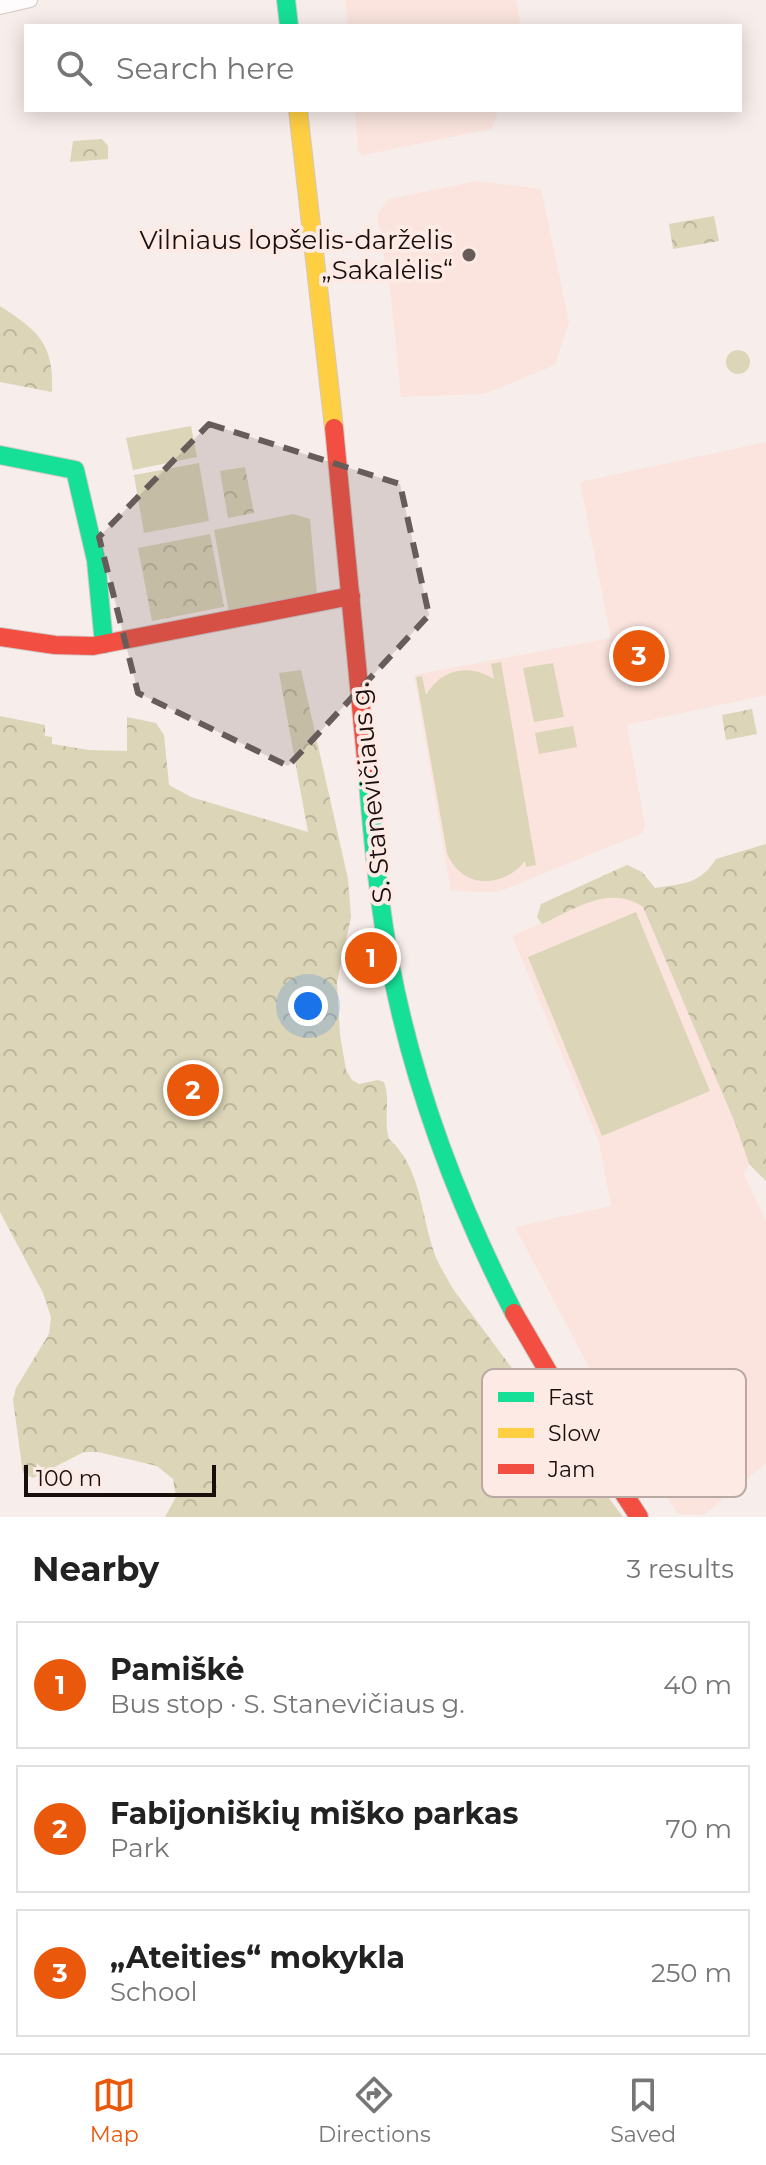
<!DOCTYPE html>
<meta charset="utf-8">
<style>
:root{--surface:#fff;--page:#f2f2f2;--text:#222;--muted:#767676;--line:#e0e0e0;--accent:#ea580c}
body{margin:0;font-family:Montserrat,sans-serif;background:var(--page);color:var(--text)}
.scale{position:absolute;left:24px;bottom:20px;width:192px;box-sizing:border-box;padding-left:8px;border:4px solid #190e0b;border-top:0;font-size:22px;line-height:28px;white-space:nowrap;color:#190e0b;-webkit-text-stroke:6px #fdeae4;paint-order:stroke}
.you{position:absolute;left:308px;top:1006px;width:28px;height:28px;margin:-20px;border:6px solid #fff;border-radius:50%;background:#1a73e8;box-shadow:0 0 0 12px #1a73e833}
.badge{display:grid;place-items:center;width:52px;height:52px;border-radius:50%;background:var(--accent);color:#fff;font-size:26px;font-weight:700}
.pin{position:absolute;translate:-50% -50%;border:4px solid #fff;box-shadow:0 2px 8px #0006}
.list{margin:0;padding:0;list-style:none}
h2{display:flex;justify-content:space-between;align-items:center;height:104px;margin:0;padding:0 32px;font-size:34px}
h2 small{font-size:26px;font-weight:400;color:var(--muted)}
.list li{display:grid;grid-template-columns:52px 1fr auto;gap:24px;align-items:center;box-sizing:border-box;height:128px;margin:0 16px 16px;padding:0 16px;border:2px solid var(--line);border-radius:0px}
.list b{display:block;font-size:30px;white-space:nowrap}
.list p{margin:0;font-size:26px;white-space:nowrap;color:var(--muted)}
.list em{font-size:26px;font-style:normal;color:var(--muted)}
.icon{flex:none;width:44px;height:44px;fill:none;stroke:currentColor;stroke-width:2;stroke-linecap:round;stroke-linejoin:round}
.map{position:relative;flex:none;width:766px;height:1517px;overflow:hidden}
.search{position:absolute;background:var(--surface);box-shadow:0 4px 20px #0003;left:24px;right:24px;top:24px;height:88px;display:flex;align-items:center;gap:20px;box-sizing:border-box;padding:0 28px;border-radius:0px;color:var(--muted);font-size:30px}
.sheet{height:536px;background:var(--surface)}
nav{display:flex;justify-content:space-around;align-items:center;box-sizing:border-box;height:112px;border-top:2px solid var(--line);background:var(--surface);font-size:22px;color:var(--muted)}
nav a{display:grid;justify-items:center;gap:4px}
nav .on{color:var(--accent)}
.map>svg:first-child{display:block}
.built{fill:#fae4dd}
.park{fill:url(#park-crowns)}
.garden{fill:#dcd5b8}
.lines{fill:none;stroke-linecap:round;stroke-linejoin:round}
.street-casing{stroke:#d2c8c4;stroke-width:16}
.fast-casing{stroke:#d2c8c4;stroke-width:20}
.slow-casing{stroke:#d2c8c4;stroke-width:20}
.jam-casing{stroke:#d2c8c4;stroke-width:20}
.street{stroke:#fefcfc;stroke-width:14}
.fast{stroke:#16e098;stroke-width:18}
.slow{stroke:#ffcf43;stroke-width:18}
.jam{stroke:#f24e42;stroke-width:18}
.marked{fill:#675c59;fill-opacity:0.2;stroke:#675c59;stroke-width:6;stroke-dasharray:16 10;stroke-linejoin:round}
.poi-dot{fill:#675c59;stroke:#fdeae4;stroke-width:3}
.labels{text-anchor:middle;stroke-width:8;stroke-linejoin:round;paint-order:stroke}
.poi-label{font-size:26px;fill:#190e0b;stroke:#fdeae4;text-anchor:end}
.street-label{font-size:26px;fill:#190e0b;stroke:#fdeae4}
.key{fill:#fdeae4;stroke:#b9a8a3;stroke-width:2}
.key-label{font-size:22px;fill:#190e0b}
</style>
<div class="map">
<svg width="766" height="1517" viewBox="0 0 766 1517">
<defs>
<pattern id="park-crowns" width="20" height="18" patternUnits="userSpaceOnUse" patternTransform="scale(2)"><rect width="20" height="18" fill="#dcd5b8"/><path d="M2 6a3 3 0 1 1 6 0M12 15a3 3 0 1 1 6 0" fill="none" stroke="#bcb69d"/></pattern>
</defs>
<rect width="100%" height="100%" fill="#f7edea"/>
<g class="built">
<path d="M345,0H516L521,26H348Z"/>
<path d="M355,110H496L497,116L491,129L363,155L358,151Z"/>
<path d="M477,181L541,189L569,322L555,365L484,394L401,397L391,297L377,214L389,199Z"/>
<path d="M766,442V695L627,725L645,825L643,833L498,892L451,891L414,675L611,638L580,482Z"/>
<path d="M616,897L630,898L643,907L735,1123L749,1164L744,1175L766,1221V1463L704,1515L678,1514L619,1424L515,1227L611,1206L599,1142L512,936L590,901Z"/>
</g>
<g class="park">
<path d="M102,139L108,146V159L70,162L73,141Z"/>
<path d="M714,216L719,241L673,249L669,224Z"/>
<path d="M0,306C38,331 54,343 52,392L0,382Z"/>
<path d="M245,467L254,513L228,518L220,471Z"/>
<path d="M210,534L224,607L152,621L138,548Z"/>
<path d="M301,670L348,879L351,917L337,982L340,1035L346,1070L352,1080L359,1084L378,1080L384,1082C391,1101 383,1119 389,1139C420,1166 421,1212 433,1249C437,1263 446,1276 453,1289L623,1517H165L176,1497L173,1479L157,1466L98,1452H84L33,1478L23,1473L13,1400L16,1388L49,1334L51,1317L43,1293L0,1212V716L45,725V736L52,737V744L89,750L127,751V717L156,723L164,735L169,785L191,797L308,832L279,673Z"/>
<path d="M752,709L757,734L726,740L722,715Z"/>
<path d="M766,844V1181L749,1164L735,1123L643,907C611,884 574,909 542,924L537,917L541,904L627,865L642,872L655,888C684,883 699,885 716,859Z"/>
</g>
<g class="garden">
<circle cx="738" cy="362" r="12"/>
<path d="M191,426L197,457L133,470L126,438Z"/>
<path d="M199,463L209,521L144,533L134,475Z"/>
<path d="M293,514L310,519L317,595L229,612L214,530Z"/>
<path d="M501,662L536,865L526,867L525,861C503,889 461,889 447,853L416,677L422,676L426,695C441,669 469,663 494,679L491,664Z"/>
<path d="M553,663L564,717L534,722L523,668Z"/>
<path d="M573,726L577,747L539,754L535,733Z"/>
<path d="M636,912L710,1091L602,1136L528,957Z"/>
</g>
<g class="lines">
<g class="street-casing">
<path id="street" d="M0,7L30,0"/>
</g>
<g class="fast-casing">
<g id="fast">
<path d="M286,0L289,26"/>
<path d="M0,455L75,470L96,560L104,644"/>
<path d="M367,769C372,834 378,899 390,963C413,1085 457,1202 514,1313"/>
</g>
</g>
<g class="slow-casing">
<path id="slow" d="M298,110L334,428"/>
</g>
<g class="jam-casing">
<g id="jam">
<path d="M334,428L367,769"/>
<path d="M0,637L55,645L93,646L351,596"/>
<path d="M514,1313L578,1423L639,1517"/>
</g>
</g>
<use href="#street" class="street"/>
<use href="#fast" class="fast"/>
<use href="#slow" class="slow"/>
<use href="#jam" class="jam"/>
</g>
<path class="marked" d="M209,424L400,484L429,615L288,766L138,693L99,537Z"/>
<circle class="poi-dot" cx="469" cy="255" r="8"/>
<g class="labels">
<g class="poi-label">
<text x="453" y="249">Vilniaus lopšelis-darželis<tspan x="453" dy="30">„Sakalėlis“</tspan></text>
</g>
<g class="street-label">
<text transform="translate(371 793) rotate(-96)" y="9">S. Stanevičiaus g.</text>
</g>
</g>
<rect x="482" y="1369" width="264" height="128" rx="12" class="key"/>
<rect x="498" y="1392" width="36" height="10" fill="#16e098"/>
<rect x="498" y="1428" width="36" height="10" fill="#ffcf43"/>
<rect x="498" y="1464" width="36" height="10" fill="#f24e42"/>
<g class="key-label">
<text x="548" y="1405">Fast</text>
<text x="548" y="1441">Slow</text>
<text x="548" y="1477">Jam</text>
</g>
</svg>
<div class="scale">100 m</div>
<div class="you"></div>
<div class="pin badge" style="left:371px;top:958px">1</div>
<div class="pin badge" style="left:193px;top:1090px">2</div>
<div class="pin badge" style="left:639px;top:656px">3</div>
<div class="search"><svg class="icon" aria-label="search" viewBox="0 0 24 24"><circle cx="10" cy="10" r="6"/><path d="M15 15l6 6"/></svg>Search here</div>
</div>
<section class="sheet">
<h2>Nearby<small>3 results</small></h2>
<ul class="list">
<li><span class="badge">1</span><div><b>Pamiškė</b><p>Bus stop · S. Stanevičiaus g.</p></div><em>40 m</em></li>
<li><span class="badge">2</span><div><b>Fabijoniškių miško parkas</b><p>Park</p></div><em>70 m</em></li>
<li><span class="badge">3</span><div><b>„Ateities“ mokykla</b><p>School</p></div><em>250 m</em></li>
</ul>
</section>
<nav>
<a class="on"><svg class="icon" aria-label="map" viewBox="0 0 24 24"><path d="M3 6l6-2 6 2 6-2v14l-6 2-6-2-6 2zM9 4v14M15 6v14"/></svg>Map</a>
<a><svg class="icon" aria-label="directions" viewBox="0 0 24 24"><path d="M12 3l9 9-9 9-9-9zM9 14v-3h6M13 9l2 2-2 2"/></svg>Directions</a>
<a><svg class="icon" aria-label="saved" viewBox="0 0 24 24"><path d="M7 4h10v16l-5-4-5 4z"/></svg>Saved</a>
</nav>
